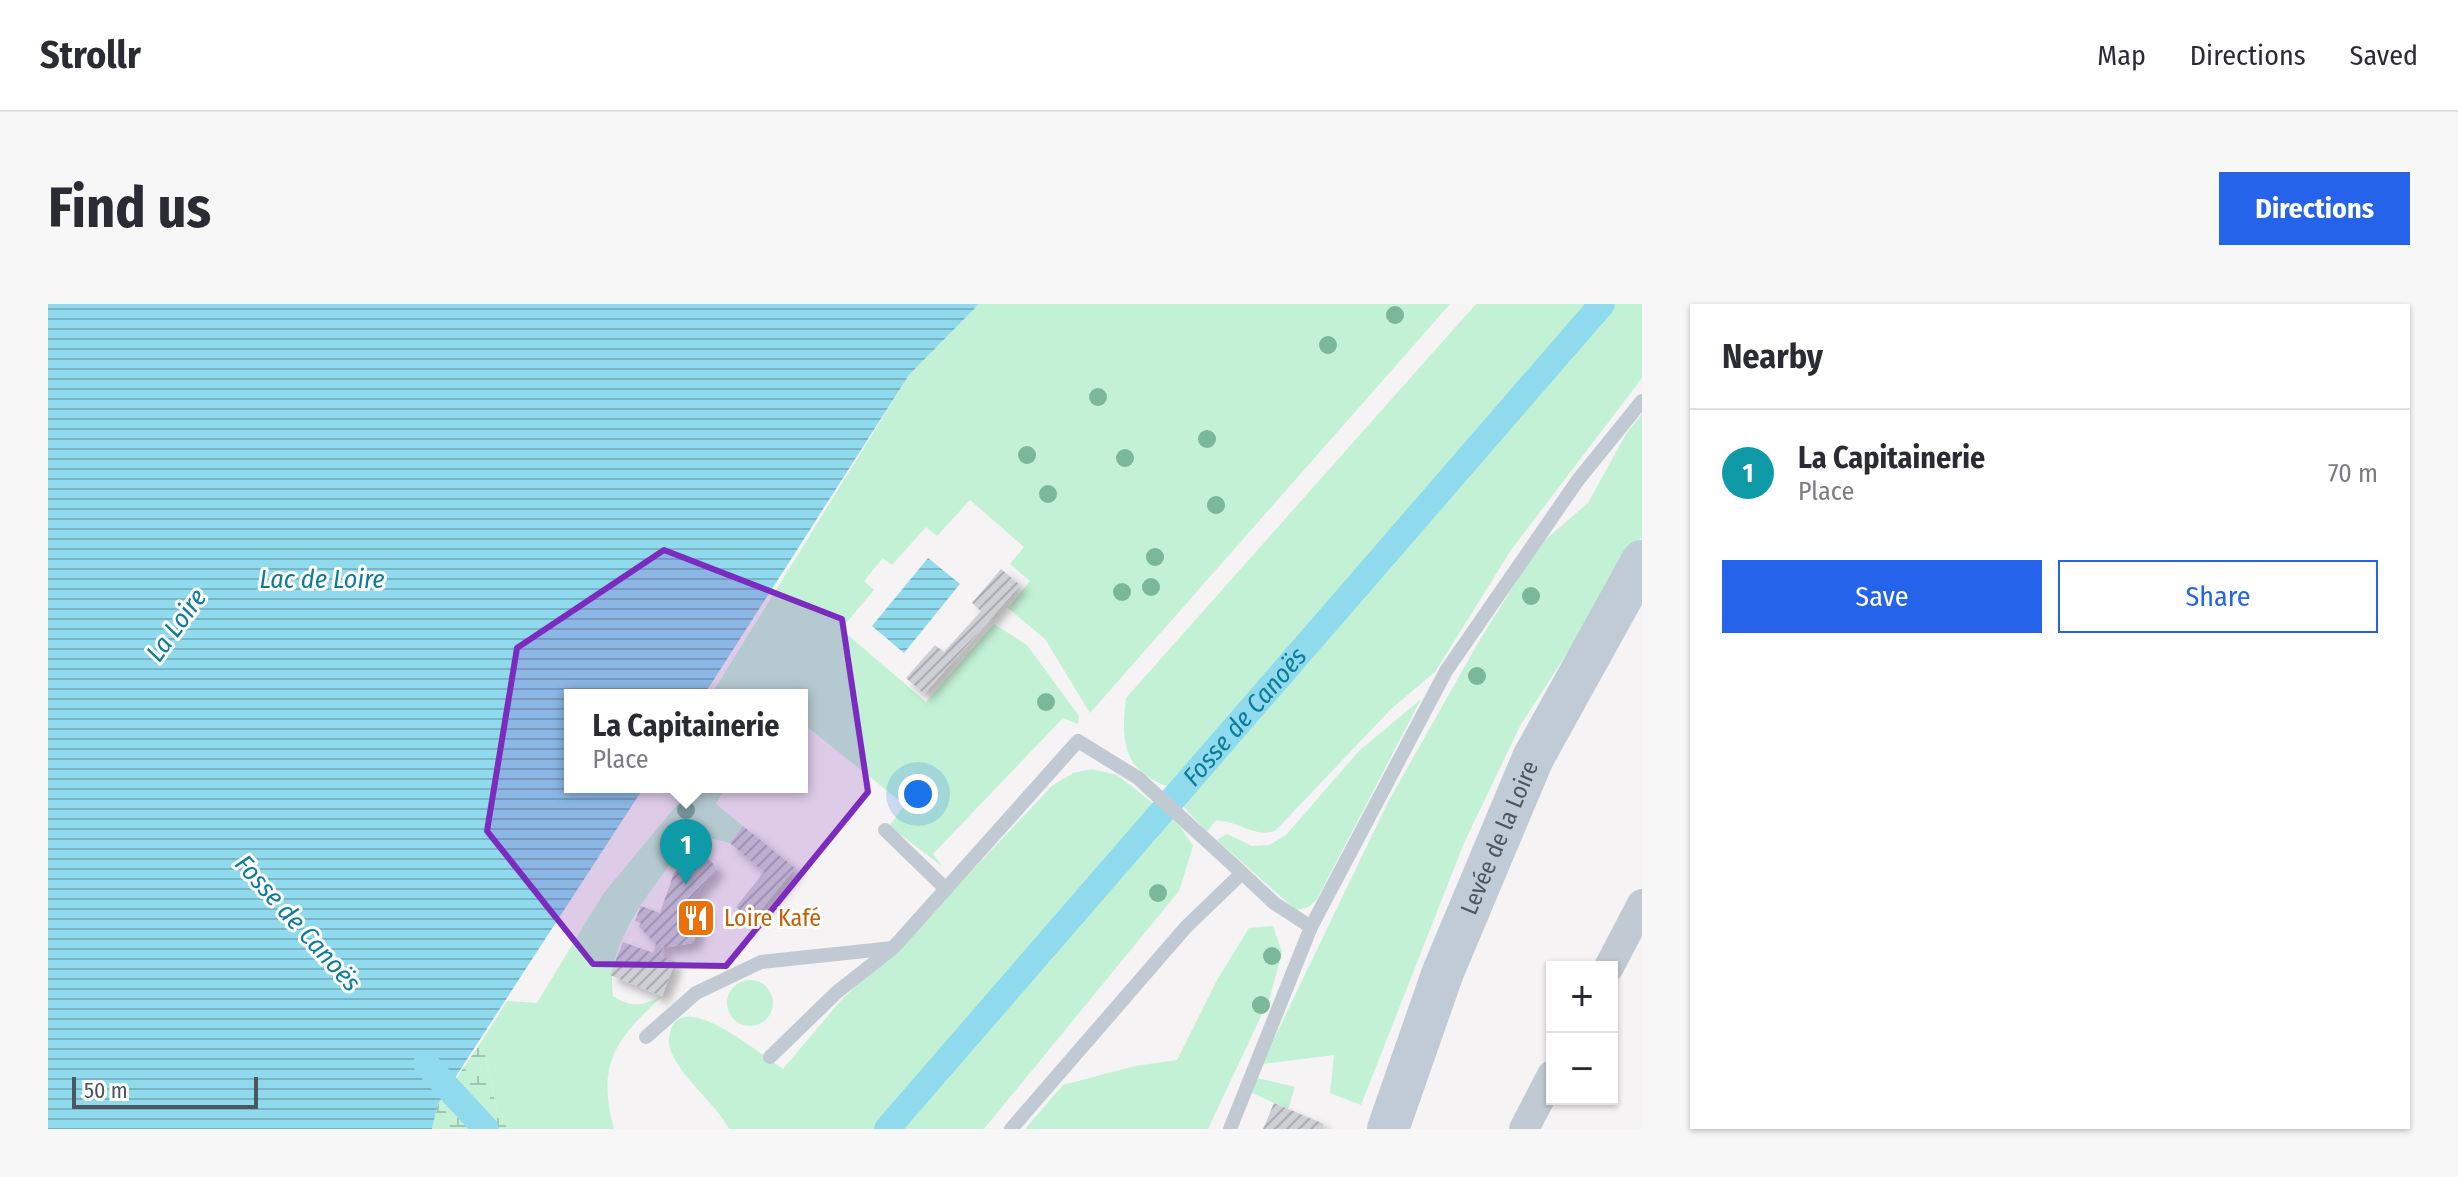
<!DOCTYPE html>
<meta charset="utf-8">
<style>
:root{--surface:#fff;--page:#f7f7f7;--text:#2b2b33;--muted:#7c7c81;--line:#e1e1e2;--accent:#2563eb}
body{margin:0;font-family:"Fira Sans Condensed",sans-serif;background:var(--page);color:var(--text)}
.controls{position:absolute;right:24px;bottom:24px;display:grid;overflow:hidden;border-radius:0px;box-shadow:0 2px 6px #0004}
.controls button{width:72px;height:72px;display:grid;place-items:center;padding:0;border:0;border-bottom:2px solid var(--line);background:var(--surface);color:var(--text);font:40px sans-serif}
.scale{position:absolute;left:24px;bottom:20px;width:186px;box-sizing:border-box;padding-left:8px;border:4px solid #4a5661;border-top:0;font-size:22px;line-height:28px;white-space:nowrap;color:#4a5661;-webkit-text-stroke:6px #fff;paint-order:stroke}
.you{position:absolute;left:870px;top:490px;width:28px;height:28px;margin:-20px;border:6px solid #fff;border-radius:50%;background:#1a73e8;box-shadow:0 0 0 12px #1a73e833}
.badge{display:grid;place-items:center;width:52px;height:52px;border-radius:50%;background:var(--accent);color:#fff;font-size:26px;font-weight:700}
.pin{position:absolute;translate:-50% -66px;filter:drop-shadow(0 2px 4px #0008)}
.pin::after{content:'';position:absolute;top:42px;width:28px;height:24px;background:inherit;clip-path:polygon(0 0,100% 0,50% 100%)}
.popup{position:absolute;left:516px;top:385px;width:244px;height:104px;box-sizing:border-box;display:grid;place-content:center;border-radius:0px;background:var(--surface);filter:drop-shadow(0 2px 6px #0005);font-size:26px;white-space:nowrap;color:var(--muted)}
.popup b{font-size:30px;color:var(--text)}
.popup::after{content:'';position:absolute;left:50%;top:100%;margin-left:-16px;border:16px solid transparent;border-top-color:var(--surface)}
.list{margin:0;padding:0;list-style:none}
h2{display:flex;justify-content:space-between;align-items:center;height:104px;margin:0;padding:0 32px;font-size:34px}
h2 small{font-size:26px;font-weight:400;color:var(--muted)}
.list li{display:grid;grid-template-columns:52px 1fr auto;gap:24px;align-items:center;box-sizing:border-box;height:128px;padding:0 32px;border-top:2px solid var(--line)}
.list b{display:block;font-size:30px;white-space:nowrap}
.list p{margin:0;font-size:26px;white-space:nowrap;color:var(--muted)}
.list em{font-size:26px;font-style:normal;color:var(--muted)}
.actions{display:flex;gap:16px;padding:24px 32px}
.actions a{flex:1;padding:18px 0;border:2px solid var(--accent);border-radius:0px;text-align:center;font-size:28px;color:var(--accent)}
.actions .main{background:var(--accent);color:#fff}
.map{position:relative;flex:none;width:1594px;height:825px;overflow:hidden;border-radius:0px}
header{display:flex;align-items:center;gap:48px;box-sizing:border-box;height:112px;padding:0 40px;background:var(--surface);border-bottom:2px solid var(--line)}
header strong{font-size:38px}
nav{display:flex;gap:44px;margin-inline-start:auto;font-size:28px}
.intro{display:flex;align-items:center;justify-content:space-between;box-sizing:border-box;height:192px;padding:0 48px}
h1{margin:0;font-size:56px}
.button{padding:20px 36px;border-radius:0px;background:var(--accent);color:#fff;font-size:28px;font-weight:700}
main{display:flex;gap:48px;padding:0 48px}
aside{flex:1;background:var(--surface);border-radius:0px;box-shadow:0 2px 6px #0004}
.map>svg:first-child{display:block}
.green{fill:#c3f1d5}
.wetland{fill:url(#wetland-marsh)}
.water{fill:url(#water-rules)}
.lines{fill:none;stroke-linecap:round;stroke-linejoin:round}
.canal{stroke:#90daee;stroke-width:26}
.building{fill:url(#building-hatch);filter:url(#shadow)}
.lane{stroke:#c1cad2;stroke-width:14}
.street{stroke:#c1cad2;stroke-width:30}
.secondary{stroke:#c1cbd6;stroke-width:42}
.tree{fill:#7bb799}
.marked{fill:#7b2cbf;fill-opacity:0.2;stroke:#7b2cbf;stroke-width:6;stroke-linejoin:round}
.labels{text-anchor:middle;stroke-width:6;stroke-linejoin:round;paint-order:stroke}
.street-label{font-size:24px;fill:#4a5661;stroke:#fff}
.food-label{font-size:24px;fill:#c56008;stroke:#fff;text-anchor:start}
.water-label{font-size:26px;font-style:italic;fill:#0c7c9b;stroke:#fff}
</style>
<header>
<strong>Strollr</strong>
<nav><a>Map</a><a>Directions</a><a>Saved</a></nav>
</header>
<div class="intro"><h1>Find us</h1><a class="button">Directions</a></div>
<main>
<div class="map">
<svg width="1594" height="825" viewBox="0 0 1594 825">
<defs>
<pattern id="wetland-marsh" width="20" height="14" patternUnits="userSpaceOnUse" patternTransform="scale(2)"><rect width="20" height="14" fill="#c3f1d5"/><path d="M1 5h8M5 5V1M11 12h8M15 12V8" fill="none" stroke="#a0c6b0"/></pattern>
<pattern id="water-rules" width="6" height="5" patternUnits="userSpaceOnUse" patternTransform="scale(2)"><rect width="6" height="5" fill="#90daee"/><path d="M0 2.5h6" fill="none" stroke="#78b4c4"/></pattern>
<pattern id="building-hatch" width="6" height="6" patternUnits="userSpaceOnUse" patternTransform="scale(2)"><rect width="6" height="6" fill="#cdcfd5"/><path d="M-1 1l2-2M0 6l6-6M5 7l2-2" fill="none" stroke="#a8abb0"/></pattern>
<filter id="shadow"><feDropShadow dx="7" dy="7" stdDeviation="4" flood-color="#0004"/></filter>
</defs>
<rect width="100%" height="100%" fill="#f5f3f3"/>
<g class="green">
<path d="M931,0H1402L1042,409L997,335L960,304L982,277L962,260L976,243L922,196L889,232L878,223L844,261L835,254L816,277L826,286L793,325L878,398L946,320L979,341L1031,412L1030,420L1015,414L885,550L895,563L841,522L857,501L754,419V391H663L861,71Z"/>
<path d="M1428,0H1540L1121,483C1074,466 1073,437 1078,394Z"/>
<path d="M1568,0H1594V74L1463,246L1387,368L1344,404L1228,526C1207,536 1189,515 1167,517L1159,528L1133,500Z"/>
<path d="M1594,110V233L1472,422L1416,539L1313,801L1282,789L1286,751L1214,760L1340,498L1430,339L1490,242L1540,199L1578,130Z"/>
<path d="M1373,395L1269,595L1261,603L1248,606L1169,536L1179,530L1204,542L1221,541L1238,531L1311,447Z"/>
<path d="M1044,465L1069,471L1106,500L824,825H681C666,797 633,775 622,745C620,738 621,727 625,721C643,691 713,751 735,765L795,694L862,632L1004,482L1025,469Z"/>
<path d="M615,483H677L668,500L695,522L682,539L645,530C613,575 556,635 565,692C584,704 595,702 614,692C568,736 548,759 566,825H464L449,806L434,737L459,697L489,699L555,590L632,497Z"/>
<path d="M1121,513L1132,522L1145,542L1131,587L936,825H850Z"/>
<path d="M1225,622L1234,648L1222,693L1160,825H977L1015,781L1087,762L1129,756L1169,676L1201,624Z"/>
<circle cx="702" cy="699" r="23"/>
<path d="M1209,774L1247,783L1240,805L1204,789Z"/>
</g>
<g class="wetland">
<path d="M1540,0H1568L850,825H824Z"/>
<path d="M434,737L449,806L464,825H384L390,800Z"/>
</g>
<g class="water">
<path d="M0,0H931L861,71L656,391H522V483H596L390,800L384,825H0Z"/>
<path d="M880,254L912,280L856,349L824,322Z"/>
</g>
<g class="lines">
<g class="canal">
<path d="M378,760L438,825"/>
<path id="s1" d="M839,825L1554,0"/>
</g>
</g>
<g class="building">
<path d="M953,265L972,281L876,390L858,374L887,341L896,348L933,307L924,299Z"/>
<path d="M695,522L747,564L705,616L688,603L716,568L682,539Z"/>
<path d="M653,553L663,557L669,566L637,601L657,609L645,639L615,644L612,651L627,658L614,692L562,671L575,638L605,649L608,640L591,623L593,619L587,617L593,602L612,609L626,569L631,564L645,563Z"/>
<path d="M1226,799L1276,820L1274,825H1215Z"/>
</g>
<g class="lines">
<g class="lane">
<path d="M837,526L898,585"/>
<path d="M598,733L648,689L713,658L845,644"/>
<path d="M722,753L789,688L845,644L1030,437L1090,474L1194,569"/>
<path d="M963,825L1138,623L1194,569L1226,599L1263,623"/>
<path d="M1182,825L1263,623L1398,367L1530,176L1594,97"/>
</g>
<g class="street">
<path d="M1561,663L1594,600"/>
<path d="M1476,825L1504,771"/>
</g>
<path class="secondary" id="s2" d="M1340,825L1395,668L1485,454L1594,257"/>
</g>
<g class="tree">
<circle cx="1347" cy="11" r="9"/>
<circle cx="1280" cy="41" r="9"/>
<circle cx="1050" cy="93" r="9"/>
<circle cx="1159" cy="135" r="9"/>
<circle cx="979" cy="151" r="9"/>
<circle cx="1077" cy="154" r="9"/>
<circle cx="1000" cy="190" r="9"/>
<circle cx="1168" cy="201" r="9"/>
<circle cx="1107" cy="253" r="9"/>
<circle cx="1103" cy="283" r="9"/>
<circle cx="1074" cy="288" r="9"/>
<circle cx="1483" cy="292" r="9"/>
<circle cx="1429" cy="372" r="9"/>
<circle cx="998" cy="398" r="9"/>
<circle cx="638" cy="506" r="9"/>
<circle cx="1110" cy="589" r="9"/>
<circle cx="1224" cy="652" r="9"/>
<circle cx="1213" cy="701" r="9"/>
</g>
<path class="marked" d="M616,246L794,315L820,488L678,662L545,660L439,527L469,344Z"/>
<defs>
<g id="restaurant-square" transform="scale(2)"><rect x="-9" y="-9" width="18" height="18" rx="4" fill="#e8710a" stroke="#fff"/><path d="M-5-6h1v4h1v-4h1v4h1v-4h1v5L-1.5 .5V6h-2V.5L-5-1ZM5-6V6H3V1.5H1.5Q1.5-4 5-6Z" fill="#fff"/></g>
</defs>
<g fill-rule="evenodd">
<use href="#restaurant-square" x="648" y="614"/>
</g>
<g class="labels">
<g class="street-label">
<text dy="8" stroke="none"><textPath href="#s2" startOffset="312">Levée de la Loire</textPath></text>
</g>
<g class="food-label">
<text x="676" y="622">Loire Kafé</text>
</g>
<g class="water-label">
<text x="274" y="284">Lac de Loire</text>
<text transform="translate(128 321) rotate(-54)" y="9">La Loire</text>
<text dy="9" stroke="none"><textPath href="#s1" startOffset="546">Fosse de Canoës</textPath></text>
<text transform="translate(250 619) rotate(48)" y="9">Fosse de Canoës</text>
</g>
</g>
</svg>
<div class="controls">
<button>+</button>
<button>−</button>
</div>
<div class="scale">50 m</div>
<div class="you"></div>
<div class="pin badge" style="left:638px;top:581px;background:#0f9aa8">1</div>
<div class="popup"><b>La Capitainerie</b>Place</div>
</div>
<aside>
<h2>Nearby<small></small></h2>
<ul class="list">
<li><span class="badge" style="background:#0f9aa8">1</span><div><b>La Capitainerie</b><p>Place</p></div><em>70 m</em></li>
</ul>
<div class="actions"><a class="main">Save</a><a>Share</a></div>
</aside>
</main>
